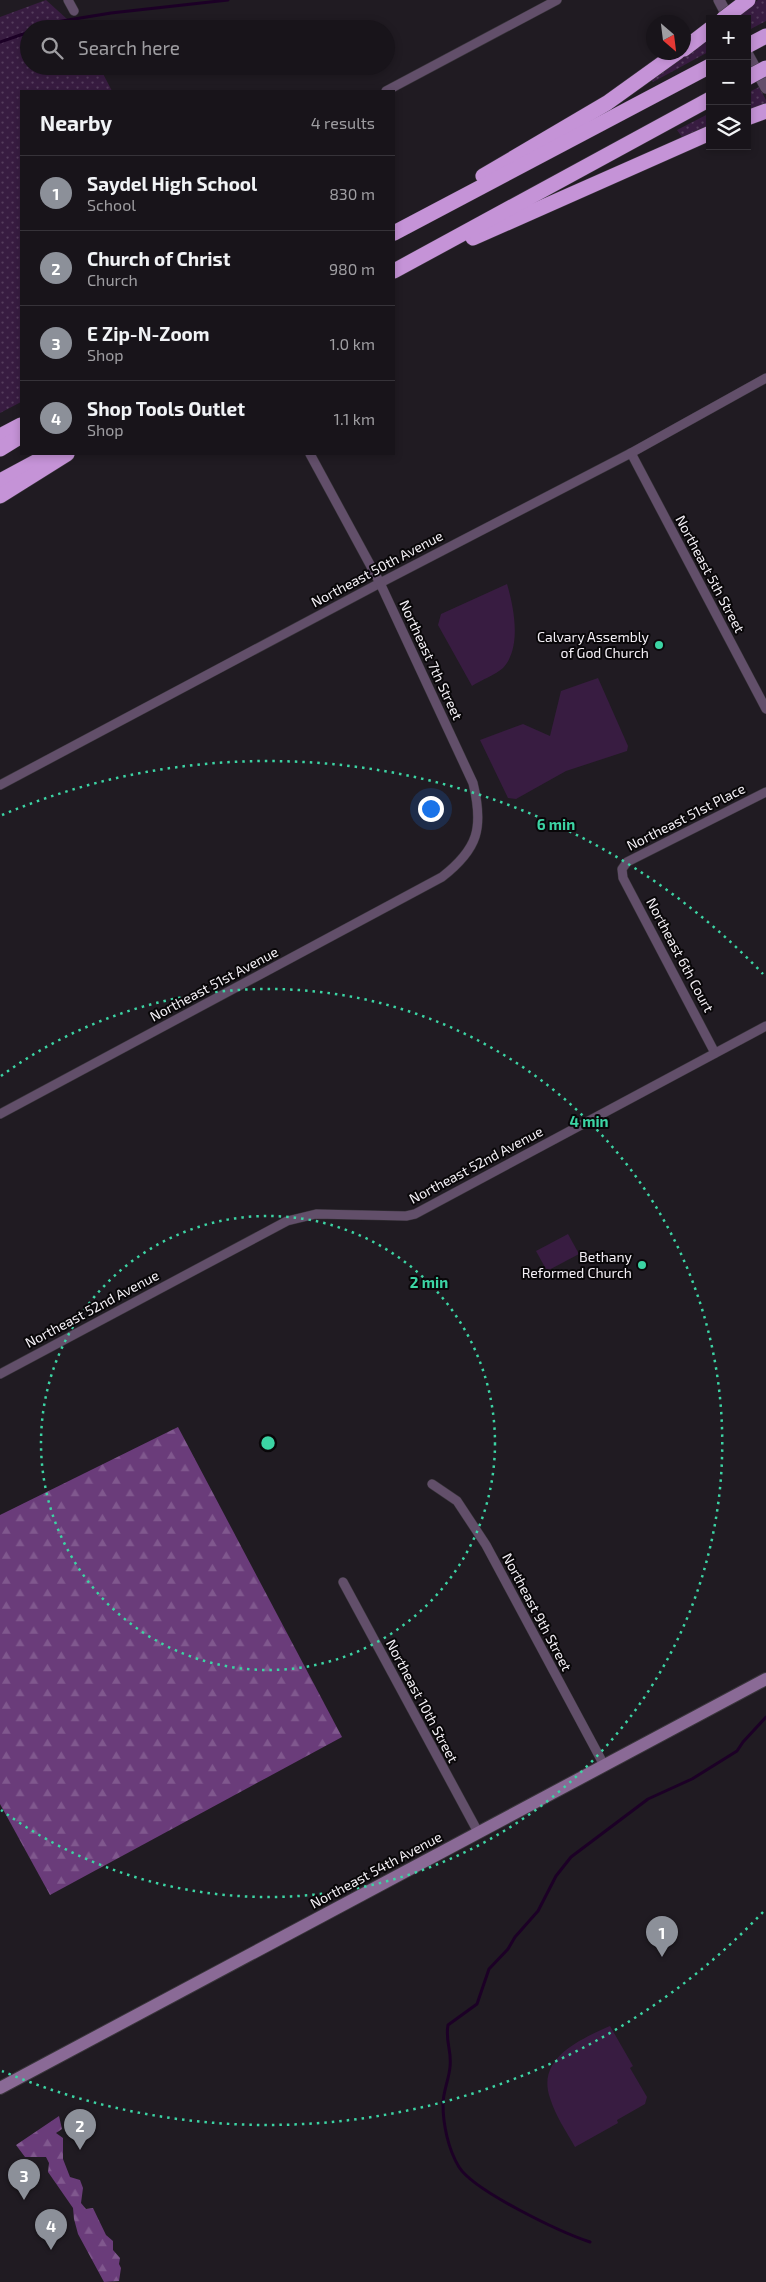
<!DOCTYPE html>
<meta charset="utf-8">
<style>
:root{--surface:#18141a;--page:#252127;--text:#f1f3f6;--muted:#9f9ea2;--line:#363339;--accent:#8c9099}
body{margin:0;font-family:"Exo 2",sans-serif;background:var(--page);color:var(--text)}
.controls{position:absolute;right:15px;top:15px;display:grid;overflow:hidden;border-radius:0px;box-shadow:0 2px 8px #0003}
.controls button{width:45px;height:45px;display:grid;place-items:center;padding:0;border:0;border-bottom:1px solid var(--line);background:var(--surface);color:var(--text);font:25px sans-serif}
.compass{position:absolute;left:646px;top:15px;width:45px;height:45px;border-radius:50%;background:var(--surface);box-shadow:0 2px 8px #0003;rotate:152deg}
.you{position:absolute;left:430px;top:808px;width:18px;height:18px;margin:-12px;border:4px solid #fff;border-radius:50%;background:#1a73e8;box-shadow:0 0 0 8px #1a73e833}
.badge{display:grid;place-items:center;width:32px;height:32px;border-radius:50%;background:var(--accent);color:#fff;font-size:16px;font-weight:700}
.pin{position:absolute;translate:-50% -41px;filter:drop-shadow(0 1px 2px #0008)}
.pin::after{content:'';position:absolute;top:26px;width:18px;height:15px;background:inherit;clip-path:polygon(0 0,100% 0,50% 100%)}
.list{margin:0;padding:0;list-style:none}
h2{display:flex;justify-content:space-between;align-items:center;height:65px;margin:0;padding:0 20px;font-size:21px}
h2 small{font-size:16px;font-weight:400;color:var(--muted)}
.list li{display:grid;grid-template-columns:32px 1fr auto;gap:15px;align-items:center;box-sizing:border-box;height:75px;padding:0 20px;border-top:1px solid var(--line)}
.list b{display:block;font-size:19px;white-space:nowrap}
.list p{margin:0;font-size:16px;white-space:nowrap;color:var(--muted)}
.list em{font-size:16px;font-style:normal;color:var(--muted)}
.icon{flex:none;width:28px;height:28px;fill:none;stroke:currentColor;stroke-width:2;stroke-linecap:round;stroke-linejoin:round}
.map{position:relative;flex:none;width:766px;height:2282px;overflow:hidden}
.search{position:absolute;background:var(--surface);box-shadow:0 2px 8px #0003;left:20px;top:20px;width:375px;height:55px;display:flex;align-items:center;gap:12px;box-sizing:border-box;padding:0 18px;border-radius:28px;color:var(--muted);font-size:19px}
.panel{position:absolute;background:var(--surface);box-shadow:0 2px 8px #0003;left:20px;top:90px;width:375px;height:365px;border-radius:0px}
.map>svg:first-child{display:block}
.grass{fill:url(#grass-dots)}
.forest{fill:url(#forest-firs)}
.pitch{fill:#381c41}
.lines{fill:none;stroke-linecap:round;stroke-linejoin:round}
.stream{stroke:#1c0026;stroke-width:3}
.minor-casing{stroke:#39353b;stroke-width:10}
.tertiary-casing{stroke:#39353b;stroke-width:12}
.secondary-casing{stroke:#39353b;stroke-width:14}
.motorway-casing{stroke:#39353b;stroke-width:16}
.minor{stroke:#624f6a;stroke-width:9}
.tertiary{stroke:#624f6a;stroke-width:11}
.secondary{stroke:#8a6a96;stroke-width:12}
.motorway{stroke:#c593d7;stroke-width:15}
.motorway-bridge-casing{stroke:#39353b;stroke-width:16;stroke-linecap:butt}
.motorway-bridge{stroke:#c593d7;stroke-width:15}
.ring{fill:none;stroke:#3cd4a4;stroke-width:2.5;stroke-dasharray:2.5 5}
.poi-dot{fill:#3cd4a4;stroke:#090709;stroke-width:2}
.labels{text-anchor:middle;stroke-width:4;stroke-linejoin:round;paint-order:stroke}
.street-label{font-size:14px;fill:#f4f0f6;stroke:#090709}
.poi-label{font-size:14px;fill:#f4f0f6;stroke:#090709;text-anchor:end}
.centre{fill:#3cd4a4;stroke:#090709;stroke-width:2.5}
.ring-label{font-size:15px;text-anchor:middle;font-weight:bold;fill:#3cd4a4;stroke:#090709;stroke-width:4;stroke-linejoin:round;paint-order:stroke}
</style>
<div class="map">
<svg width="766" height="2282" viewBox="0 0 766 2282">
<defs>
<pattern id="grass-dots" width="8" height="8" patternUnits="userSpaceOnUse" patternTransform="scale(1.25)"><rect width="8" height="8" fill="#381c41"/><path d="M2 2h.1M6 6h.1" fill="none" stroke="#553d5d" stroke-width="1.8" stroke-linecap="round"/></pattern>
<pattern id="forest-firs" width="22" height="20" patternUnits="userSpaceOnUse" patternTransform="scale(1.25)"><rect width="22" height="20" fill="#6a3c7a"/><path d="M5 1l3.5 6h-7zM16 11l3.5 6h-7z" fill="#80588e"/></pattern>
</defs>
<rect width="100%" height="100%" fill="#201b22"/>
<g class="grass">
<path d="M46,0L78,29H29V66H99L112,91H21V402L0,413V17Z"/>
<path d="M758,0H766V21L747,31V19H739L737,16Z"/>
<path d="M710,37V51L653,82L651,79Z"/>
<path d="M759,87L766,100V105L747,112V93Z"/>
<path d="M710,113V127L682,137L677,130Z"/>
</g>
<g class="forest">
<path d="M178,1427L342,1737L50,1895L0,1804V1515Z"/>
<path d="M59,2116L62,2129L56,2133L63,2138V2159L70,2177L80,2180L83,2188L81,2203L86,2209L93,2208L106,2235L113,2241V2250L120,2258L119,2264L121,2268L119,2281L104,2282L78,2234L74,2219L73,2208L48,2172L49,2163L46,2157H25L16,2145Z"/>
</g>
<g class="pitch">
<path d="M507,584C514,607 522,648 503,668C495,675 481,680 472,686L438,625L441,614Z"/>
<path d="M598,678L628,746L627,751L566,771L516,799L508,798L480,740L523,724L550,736L561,691Z"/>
<path d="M568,1234L579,1254L547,1271L536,1251Z"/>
<path d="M610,2026L633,2066L630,2068L647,2097L645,2104L617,2120L618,2123L575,2147C566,2131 555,2115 550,2098C536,2058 581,2039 610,2026Z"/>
</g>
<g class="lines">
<g class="stream">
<path d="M37,29L56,22L111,13L228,0"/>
<path d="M0,42L29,32"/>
<path d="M590,2242C560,2232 474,2191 459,2167C448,2149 443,2124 443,2104C443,2092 449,2079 450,2067C452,2050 445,2042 448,2025L477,2004L489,1969L508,1949L515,1937L538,1911L556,1876L571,1857L648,1799L692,1779L737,1751L743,1742L766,1717"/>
</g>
<g class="minor-casing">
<g id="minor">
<path d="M68,0L74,11"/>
<path d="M386,91L557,0"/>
<path d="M631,453L766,709"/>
<path d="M0,785L380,583L631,453L766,378"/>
<path d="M715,1053L623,878L622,869L627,862L766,792"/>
<path d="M0,1114L442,877C478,849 484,828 473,783L380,583L310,454"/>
<path d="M0,1374L287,1221L316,1214L406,1216L415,1214L766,1026"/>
<path d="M432,1484L457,1501L486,1545L604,1765"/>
<path d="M343,1582L478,1832"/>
</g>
</g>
<g class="tertiary-casing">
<g id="tertiary">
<path d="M719,0L729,19"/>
<path d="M747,53L766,88"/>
</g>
</g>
<g class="secondary-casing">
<path id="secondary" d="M0,2088L766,1679"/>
</g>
<g class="motorway-casing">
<g id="motorway">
<path d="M747,46L766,36"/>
<path d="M684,49L710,29"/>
<path d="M747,118L766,111"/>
<path d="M483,176L607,103L678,52"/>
<path d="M394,233L710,66"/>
<path d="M473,238L710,133"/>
<path d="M394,271L710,99"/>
<path d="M0,436L21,425"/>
<path d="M0,449L21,436"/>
<path d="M0,481L50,454"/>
<path d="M0,496L67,454"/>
</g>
</g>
<use href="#minor" class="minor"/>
<use href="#tertiary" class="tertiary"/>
<use href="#secondary" class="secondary"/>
<use href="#motorway" class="motorway"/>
<g class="motorway-bridge-casing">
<g id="motorway-bridge">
<path d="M723,19L748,0"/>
<path d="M747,78L766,68"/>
</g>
</g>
<use href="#motorway-bridge" class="motorway-bridge"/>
</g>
<g class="ring">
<circle cx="268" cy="1443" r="227"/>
<path d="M1 1076A454 454 0 1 1 1 1810"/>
<path d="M763 1912A682 682 0 0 1 2 2071M2 815A682 682 0 0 1 763 974"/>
</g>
<g class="poi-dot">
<circle cx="659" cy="645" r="5"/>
<circle cx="642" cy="1265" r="5"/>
</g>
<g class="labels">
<g class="street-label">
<text transform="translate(377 569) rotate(-28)" y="5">Northeast 50th Avenue</text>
<text transform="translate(710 574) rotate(62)" y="5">Northeast 5th Street</text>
<text transform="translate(431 660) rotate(65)" y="5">Northeast 7th Street</text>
<text transform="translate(686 817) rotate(-27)" y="5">Northeast 51st Place</text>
<text transform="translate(680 955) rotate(62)" y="5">Northeast 6th Court</text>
<text transform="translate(214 984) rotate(-28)" y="5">Northeast 51st Avenue</text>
<text transform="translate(476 1165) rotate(-28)" y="5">Northeast 52nd Avenue</text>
<text transform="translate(92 1309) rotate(-28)" y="5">Northeast 52nd Avenue</text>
<text transform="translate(537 1612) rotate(62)" y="5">Northeast 9th Street</text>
<text transform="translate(422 1701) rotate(62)" y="5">Northeast 10th Street</text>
<text transform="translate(376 1870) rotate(-28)" y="5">Northeast 54th Avenue</text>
</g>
<g class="poi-label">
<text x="649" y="642">Calvary Assembly<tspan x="649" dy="16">of God Church</tspan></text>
<text x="632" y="1262">Bethany<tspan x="632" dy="16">Reformed Church</tspan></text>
</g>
</g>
<circle cx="268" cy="1443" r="8" class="centre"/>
<g class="ring-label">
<text x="556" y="830">6 min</text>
<text x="589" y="1127">4 min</text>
<text x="429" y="1288">2 min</text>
</g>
</svg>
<div class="controls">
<button>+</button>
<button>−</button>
<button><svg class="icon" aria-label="layers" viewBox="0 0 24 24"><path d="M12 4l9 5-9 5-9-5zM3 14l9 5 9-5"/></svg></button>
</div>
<svg class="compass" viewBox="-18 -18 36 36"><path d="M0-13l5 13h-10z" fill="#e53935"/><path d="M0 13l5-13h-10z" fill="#9f9ea2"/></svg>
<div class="you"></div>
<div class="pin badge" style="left:662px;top:1957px">1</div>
<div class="pin badge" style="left:80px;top:2150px">2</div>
<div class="pin badge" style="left:24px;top:2200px">3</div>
<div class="pin badge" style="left:51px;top:2250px">4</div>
<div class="search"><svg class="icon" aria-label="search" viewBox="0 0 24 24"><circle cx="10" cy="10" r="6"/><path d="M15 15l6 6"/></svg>Search here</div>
<section class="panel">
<h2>Nearby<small>4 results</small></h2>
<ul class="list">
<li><span class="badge">1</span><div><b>Saydel High School</b><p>School</p></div><em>830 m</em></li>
<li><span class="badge">2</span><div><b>Church of Christ</b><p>Church</p></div><em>980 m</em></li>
<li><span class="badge">3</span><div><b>E Zip-N-Zoom</b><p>Shop</p></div><em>1.0 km</em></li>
<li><span class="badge">4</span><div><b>Shop Tools Outlet</b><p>Shop</p></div><em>1.1 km</em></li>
</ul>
</section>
</div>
